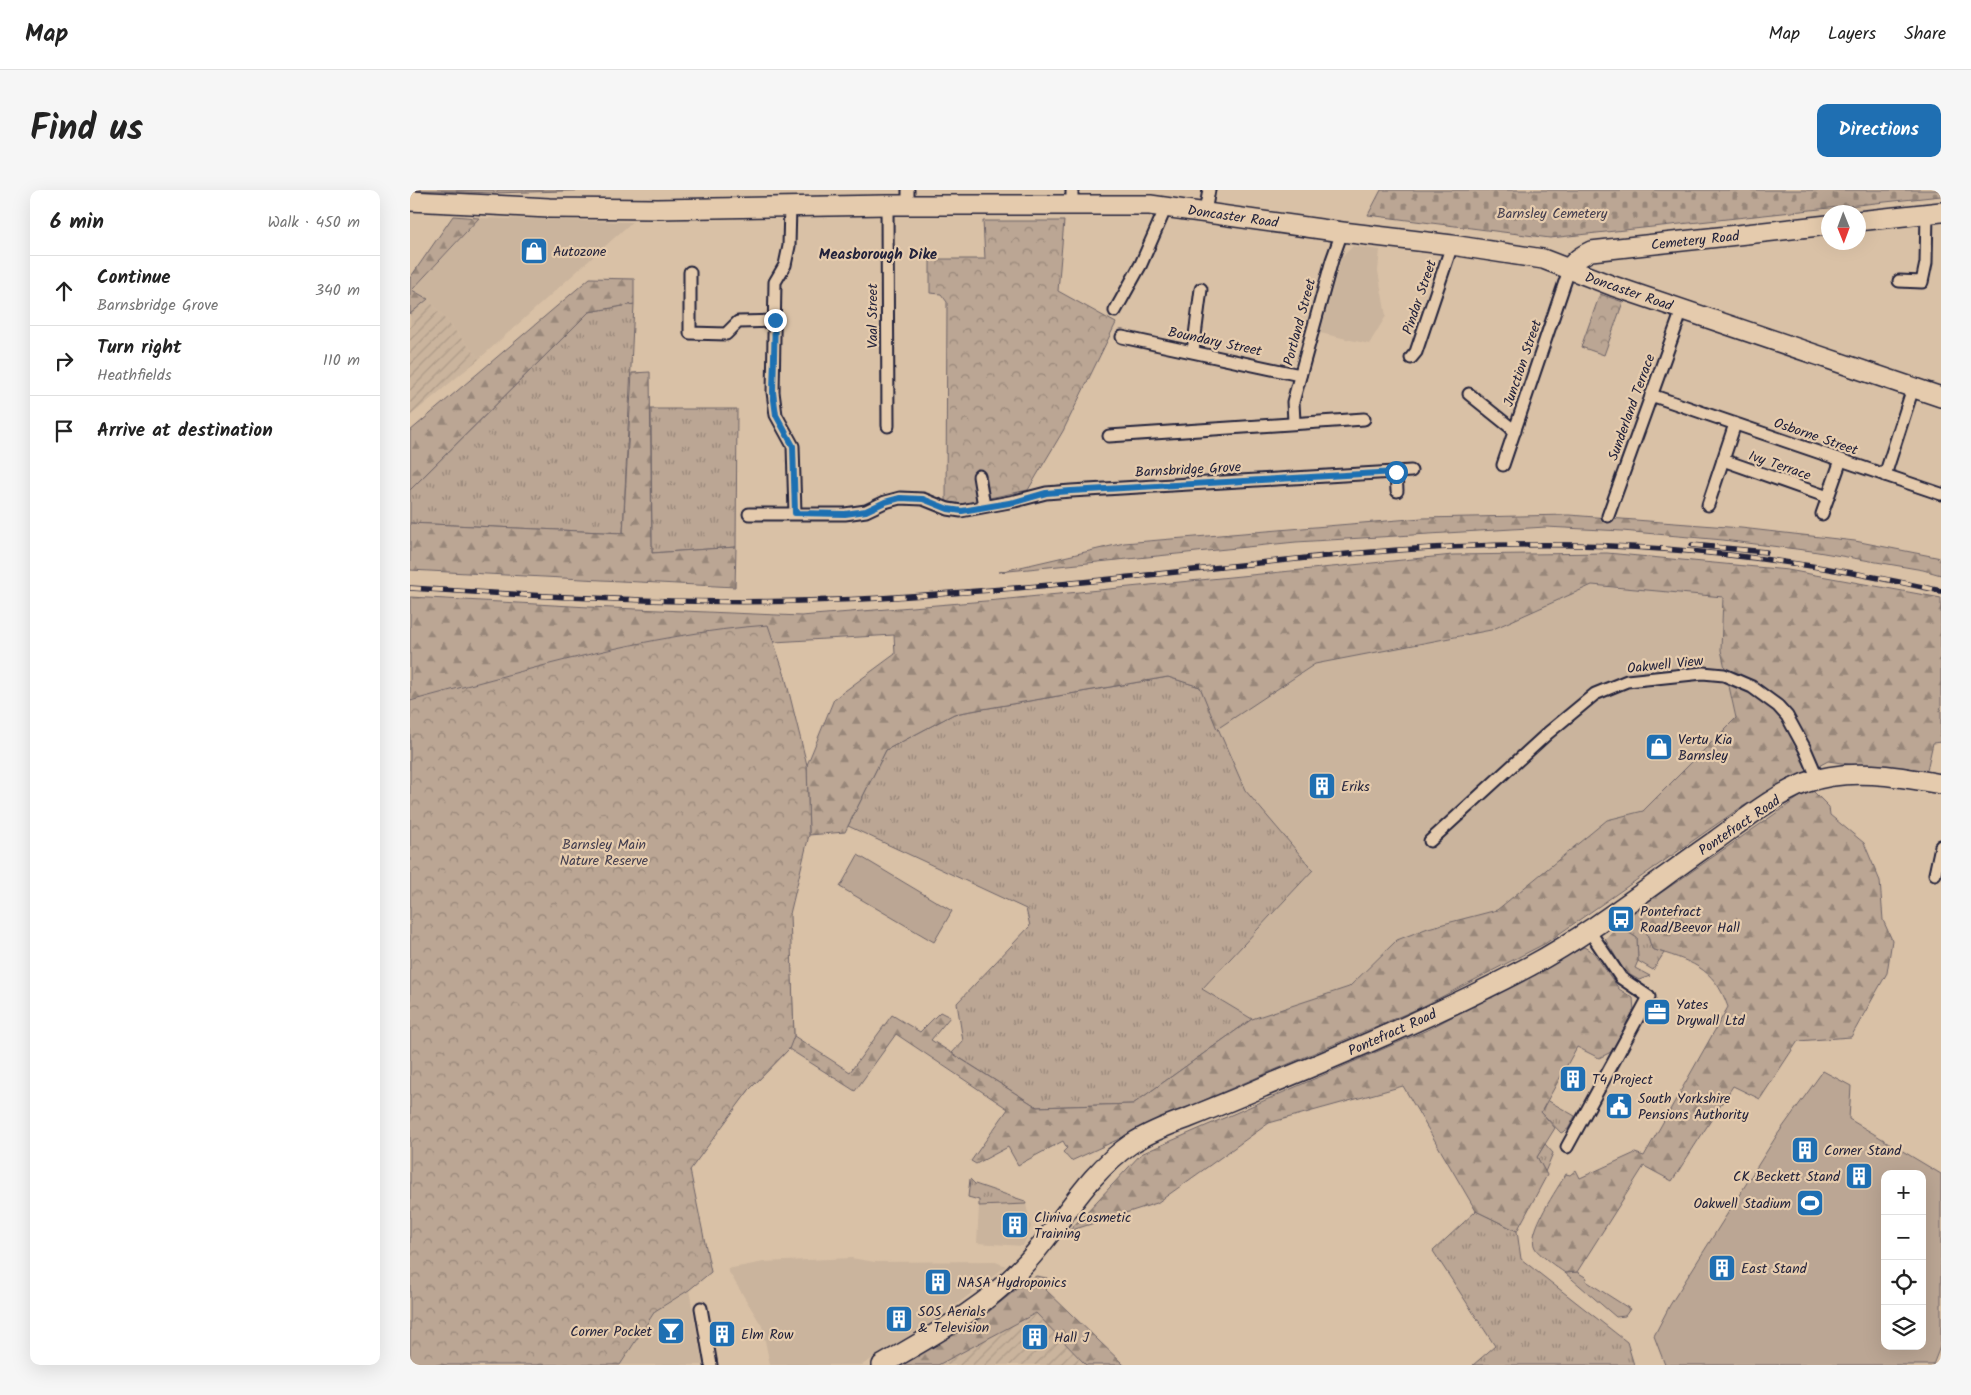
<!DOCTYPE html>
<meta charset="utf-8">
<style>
:root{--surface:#fff;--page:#f6f6f6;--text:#222;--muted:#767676;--line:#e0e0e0;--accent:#1f6fb2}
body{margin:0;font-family:Kalam,sans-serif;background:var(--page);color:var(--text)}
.controls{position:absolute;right:15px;bottom:15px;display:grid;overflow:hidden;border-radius:10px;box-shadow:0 5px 20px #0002}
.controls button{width:45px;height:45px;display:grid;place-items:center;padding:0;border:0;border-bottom:1px solid var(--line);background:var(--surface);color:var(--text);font:25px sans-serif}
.compass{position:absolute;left:1411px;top:15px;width:45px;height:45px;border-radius:50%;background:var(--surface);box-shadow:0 5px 20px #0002;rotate:179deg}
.stop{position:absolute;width:15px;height:15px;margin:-11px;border:4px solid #1f6fb2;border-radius:50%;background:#fff}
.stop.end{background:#1f6fb2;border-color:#fff;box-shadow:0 1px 5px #0008}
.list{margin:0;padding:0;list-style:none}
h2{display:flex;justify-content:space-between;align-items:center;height:65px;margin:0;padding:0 20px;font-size:21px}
h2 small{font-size:16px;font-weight:400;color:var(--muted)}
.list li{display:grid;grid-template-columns:32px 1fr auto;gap:15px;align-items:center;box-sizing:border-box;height:70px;padding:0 20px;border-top:1px solid var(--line)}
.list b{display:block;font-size:19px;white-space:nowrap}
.list p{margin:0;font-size:16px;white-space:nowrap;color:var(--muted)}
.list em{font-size:16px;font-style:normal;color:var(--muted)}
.icon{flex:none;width:28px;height:28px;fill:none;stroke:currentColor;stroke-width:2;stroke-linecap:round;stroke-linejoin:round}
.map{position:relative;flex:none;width:1531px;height:1175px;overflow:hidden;border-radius:10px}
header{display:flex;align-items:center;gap:30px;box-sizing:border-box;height:70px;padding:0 25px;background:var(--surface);border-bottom:1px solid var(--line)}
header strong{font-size:24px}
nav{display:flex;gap:28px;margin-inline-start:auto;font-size:18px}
.intro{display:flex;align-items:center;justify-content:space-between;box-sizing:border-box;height:120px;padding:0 30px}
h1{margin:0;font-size:35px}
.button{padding:12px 22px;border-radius:10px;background:var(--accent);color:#fff;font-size:18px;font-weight:700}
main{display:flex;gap:30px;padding:0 30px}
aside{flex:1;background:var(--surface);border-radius:10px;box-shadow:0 5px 20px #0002}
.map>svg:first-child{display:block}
.built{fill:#cab49d}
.industrial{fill:url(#industrial-furrows)}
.grass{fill:url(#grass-tufts);stroke:#6e6468}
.forest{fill:url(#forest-firs);stroke:#6e6468}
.cemetery{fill:url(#cemetery-stones);stroke:#6e6468}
.park{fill:url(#park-crowns);stroke:#6e6468}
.pitch{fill:#bba694;stroke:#6e6468;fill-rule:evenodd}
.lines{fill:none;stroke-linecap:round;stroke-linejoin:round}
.minor-casing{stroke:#22223b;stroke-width:15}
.trunk-casing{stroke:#22223b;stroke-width:22}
.minor{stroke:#e5cbad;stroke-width:11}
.trunk{stroke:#e5cbad;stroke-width:19}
.rail-casing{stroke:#22223b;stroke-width:5.5}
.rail{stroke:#e5cbad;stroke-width:4;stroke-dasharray:11;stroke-linecap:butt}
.route{stroke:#1f6fb2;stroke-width:6}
.labels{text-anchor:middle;stroke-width:4.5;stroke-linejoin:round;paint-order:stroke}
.park-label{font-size:14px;fill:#413c4d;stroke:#e5cbad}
.street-label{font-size:14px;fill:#22223b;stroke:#e5cbad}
.poi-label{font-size:14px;fill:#22223b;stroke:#e5cbad;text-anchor:start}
.neighbourhood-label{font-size:15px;font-weight:bold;fill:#22223b;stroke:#e5cbad}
</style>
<header>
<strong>Map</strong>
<nav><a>Map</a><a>Layers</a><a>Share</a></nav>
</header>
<div class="intro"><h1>Find us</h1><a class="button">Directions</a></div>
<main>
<aside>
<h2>6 min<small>Walk · 450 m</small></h2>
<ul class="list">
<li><svg class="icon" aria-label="ahead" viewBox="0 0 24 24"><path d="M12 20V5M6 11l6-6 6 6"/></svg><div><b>Continue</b><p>Barnsbridge Grove</p></div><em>340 m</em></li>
<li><svg class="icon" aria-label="right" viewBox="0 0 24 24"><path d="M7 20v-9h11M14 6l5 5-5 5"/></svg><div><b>Turn right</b><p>Heathfields</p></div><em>110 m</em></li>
<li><svg class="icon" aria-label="arrive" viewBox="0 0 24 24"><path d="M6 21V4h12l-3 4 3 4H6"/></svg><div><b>Arrive at destination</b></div></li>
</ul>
</aside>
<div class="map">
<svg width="1531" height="1175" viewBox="0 0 1531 1175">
<defs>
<pattern id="industrial-furrows" width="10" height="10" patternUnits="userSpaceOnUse" patternTransform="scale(1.25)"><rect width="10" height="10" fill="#cab49d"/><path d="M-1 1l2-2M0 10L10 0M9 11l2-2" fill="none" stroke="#ad9a88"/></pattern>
<pattern id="grass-tufts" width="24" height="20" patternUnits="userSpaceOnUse" patternTransform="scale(1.25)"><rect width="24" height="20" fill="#bba694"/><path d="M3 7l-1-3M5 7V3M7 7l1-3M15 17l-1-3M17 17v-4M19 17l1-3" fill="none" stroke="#98877a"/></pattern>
<pattern id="forest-firs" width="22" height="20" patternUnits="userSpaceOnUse" patternTransform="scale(1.25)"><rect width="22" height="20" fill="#bba694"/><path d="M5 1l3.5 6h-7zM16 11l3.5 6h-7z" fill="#98877a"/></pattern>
<pattern id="cemetery-stones" width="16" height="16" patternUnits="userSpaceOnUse" patternTransform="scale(1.25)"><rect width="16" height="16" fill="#bba694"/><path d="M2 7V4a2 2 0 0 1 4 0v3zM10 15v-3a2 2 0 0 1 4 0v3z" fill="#98877a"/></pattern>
<pattern id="park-crowns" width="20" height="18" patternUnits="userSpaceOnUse" patternTransform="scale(1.25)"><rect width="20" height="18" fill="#bba694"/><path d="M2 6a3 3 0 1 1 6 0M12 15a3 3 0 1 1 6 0" fill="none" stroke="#98877a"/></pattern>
</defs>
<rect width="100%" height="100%" fill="#d9c1a6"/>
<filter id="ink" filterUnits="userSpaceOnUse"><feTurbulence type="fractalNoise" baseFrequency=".02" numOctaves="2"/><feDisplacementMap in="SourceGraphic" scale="10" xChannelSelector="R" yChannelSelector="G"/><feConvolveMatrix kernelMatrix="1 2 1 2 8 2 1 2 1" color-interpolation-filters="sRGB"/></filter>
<g filter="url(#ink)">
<g class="built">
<path d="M69,28L222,32L69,169L18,109L2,101Z"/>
<path d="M943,56L970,60L968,81L976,126L959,154L910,143L931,68Z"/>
<path d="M1182,395L1313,406L1311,460L1326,528L1233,621L1197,630L1087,720L1018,738L987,750L939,797L842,829L792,800L903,680L835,600L807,539L905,474L1081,440Z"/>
<path d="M616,1014L621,1037L613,1056L567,1053L569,1016Z"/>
<path d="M441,1068L465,1072L583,1071L596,1076L537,1122L452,1175H360L352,1136L317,1079L354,1072Z"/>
<path d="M279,1100L293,1175H210L245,1121Z"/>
</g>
<g class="industrial">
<path d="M18,109L69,169L0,226V124Z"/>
<path d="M617,1109L687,1175H494Z"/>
</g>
<g class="grass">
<path d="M224,114L213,343L0,333V300L179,122Z"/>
<path d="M241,219H327L326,357L242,363Z"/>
<path d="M758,487L790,497L835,600L903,680L792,799L842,829L723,914L627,917L542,863L553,851L547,813L620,736L616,719L438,636L476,560L544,524Z"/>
<path d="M1229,718L1242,759L1254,763L1243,780L1228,771L1227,748L1208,736Z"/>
<path d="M1137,910L1165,926L1158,939L1151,943L1131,922Z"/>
<path d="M1135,954L1143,963L1135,982L1127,967Z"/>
<path d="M560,989L565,994L615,1011L616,1014L569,1016V1010L558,1007Z"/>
<path d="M1066,1021L1107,1041L1111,1069L1217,1152L1224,1175H1063L1085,1156L1023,1061Z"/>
<path d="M1167,1082L1177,1088L1176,1091L1220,1119L1215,1126L1206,1127L1155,1083Z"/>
</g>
<g class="forest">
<path d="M3,0H190L82,3Z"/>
<path d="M43,26L69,28L2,100L18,109L0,124V88Z"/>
<path d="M180,88L224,89V114L179,122L0,300V241Z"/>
<path d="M240,182L242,363L326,357L325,397L0,380V333L213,343L222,183Z"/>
<path d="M1159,325L1331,338L1445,351L1531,368V385L1513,380L1402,361L1313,350L1212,341L1136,337L886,352L589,382L714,353L1012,328Z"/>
<path d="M1197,363L1378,380L1531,408V552L1523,553L1517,580L1499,583L1418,571L1330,618L1136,753L1014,816L799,908L661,971L653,962L657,958L653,951L608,975L598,957L566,974L561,971L598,919L486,844L445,901L379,859L339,900L319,926L379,724L384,846L440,882L482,825L510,842L530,822L540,827L521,850L627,917L723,914L842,829L939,797L987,750L1018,738L1087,720L1197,630L1233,621L1326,528L1311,460L1313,407L1182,395L1081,440L905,474L807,539L790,497L758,487L544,524L476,560L435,642L399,645L397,575L424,509L485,464L484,445L364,452L0,580V407L179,417L391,426L588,410L1043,365Z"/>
<path d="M1401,599L1419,617L1420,625L1454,653L1470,691L1473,730L1482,750L1477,783L1441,847L1388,851L1350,909L1323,896L1262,991L1234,976L1167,1082L1155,1083C1148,1078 1128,1064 1125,1058C1116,1043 1148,998 1156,984L1160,985L1166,980L1170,988L1225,963L1234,966L1318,817C1304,776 1279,771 1242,759L1229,718Z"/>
<path d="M1208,736L1227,748L1228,771L1225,778L1240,786L1229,790L1215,782L1195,749Z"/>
<path d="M1174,757L1184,763L1209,799L1223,808L1224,821L1201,862L1189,868L1167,857L1131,922L1145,938L1127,967L1137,985L1107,1041L1066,1021L993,896L859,933L747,1013L659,1041L731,964L1017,840Z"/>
<path d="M626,1086L637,1088L635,1099L714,1175H676L626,1123L528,1175H491L571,1128L607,1099Z"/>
</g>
<path class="cemetery" d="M971,0H1531V6L1140,48L958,25Z"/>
<g class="park">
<path d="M573,31H654L648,101L706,133L653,241L618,300L550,314L536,311L537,112L531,104L520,103V69H575Z"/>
<path d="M1190,104L1213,112L1194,165L1171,157Z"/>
<path d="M358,435L375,486L397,575L399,645L380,724L384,846L379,859L339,900L280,980L301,1082L279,1100L245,1121L210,1175H0V511C118,480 236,444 358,435Z"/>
</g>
<g class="pitch">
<path d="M448,665L542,721L524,752L430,697Z"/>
<path d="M1413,881L1441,896L1439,929L1531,984V1154L1523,1175H1255L1244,1146L1260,1115L1367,945ZM1475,984H1512V1156H1475Z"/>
</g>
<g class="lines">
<g class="minor-casing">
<g id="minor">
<path d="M498,0V15"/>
<path d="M662,14V0"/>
<path d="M477,15L478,236"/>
<path d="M380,16L379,56L375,75L365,92L363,202L366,225L383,256L385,323"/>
<path d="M795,22L799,0"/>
<path d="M280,82V143L316,144L328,132L365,131"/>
<path d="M1489,91L1512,92L1516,73L1517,24"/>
<path d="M705,121L731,74L756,17"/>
<path d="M712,147L890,185"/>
<path d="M783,161L791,99"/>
<path d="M1001,168L1006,162L1042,55"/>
<path d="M1059,204L1105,241"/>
<path d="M1241,205L1475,285L1503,198"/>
<path d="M884,232L883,212L922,70L932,42"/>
<path d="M699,246L954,229"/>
<path d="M1313,270L1418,307"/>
<path d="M1093,275L1159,80"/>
<path d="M986,282L987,301"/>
<path d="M1475,285L1531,304"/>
<path d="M569,286L574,316"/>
<path d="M1298,315L1325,234"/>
<path d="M339,324H435L456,321L475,312L490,308L513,309L538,319L551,321L605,311L636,303L661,301L1001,281"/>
<path d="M1412,324L1431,270"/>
<path d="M1198,326L1272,120"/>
<path d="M1020,651L1138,543L1185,504L1217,491L1293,483L1314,485L1342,497L1368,516L1377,526L1395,559L1408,589"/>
<path d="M1525,684L1531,656"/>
<path d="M1157,957L1239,807L1211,788L1178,739"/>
<path d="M291,1118L301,1175"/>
</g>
</g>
<g class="trunk-casing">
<g id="trunk">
<path d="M0,11L139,18L248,19L477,15H740L932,42L1042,55L1133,69L1203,96L1531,207"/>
<path d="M1448,31L1531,22"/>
<path d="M1159,80C1164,70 1171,66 1181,61L1418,35"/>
<path d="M472,1175C521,1146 575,1118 614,1075C651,1036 675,985 721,954C738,943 758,935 778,928C803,918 828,908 853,897C943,860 1033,822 1120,776C1185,741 1245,692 1306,650C1334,630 1363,606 1395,593C1437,577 1488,586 1531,594"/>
</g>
</g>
<use href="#minor" class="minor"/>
<use href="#trunk" class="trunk"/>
<g class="rail-casing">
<g id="rail">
<path d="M1282,355L1356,362"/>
<path d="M0,398C157,408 314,417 471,408C548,403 625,397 702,389C835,375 968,357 1102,355C1246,352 1391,369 1531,401"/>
</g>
</g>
<use href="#rail" class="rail"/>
</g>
</g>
<g class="lines" filter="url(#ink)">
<path class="route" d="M365,130L363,202L366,225L383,256L385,323L435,324L456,321L475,312L490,308L513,309L538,319L552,321L605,312L636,303L661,301L986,282"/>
</g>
<defs>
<g id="shop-square" transform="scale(1.4375)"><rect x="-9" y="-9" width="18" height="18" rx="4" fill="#1f6fb2" stroke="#e5cbad"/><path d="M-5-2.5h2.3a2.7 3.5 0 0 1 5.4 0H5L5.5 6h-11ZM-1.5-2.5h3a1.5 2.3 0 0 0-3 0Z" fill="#fff"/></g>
<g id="building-square" transform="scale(1.4375)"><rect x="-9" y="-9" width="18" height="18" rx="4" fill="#1f6fb2" stroke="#e5cbad"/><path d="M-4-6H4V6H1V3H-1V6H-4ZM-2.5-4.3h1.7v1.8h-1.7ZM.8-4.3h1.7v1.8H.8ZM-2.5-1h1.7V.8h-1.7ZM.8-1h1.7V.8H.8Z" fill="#fff"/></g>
<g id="bus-square" transform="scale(1.4375)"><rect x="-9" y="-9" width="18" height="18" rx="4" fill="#1f6fb2" stroke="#e5cbad"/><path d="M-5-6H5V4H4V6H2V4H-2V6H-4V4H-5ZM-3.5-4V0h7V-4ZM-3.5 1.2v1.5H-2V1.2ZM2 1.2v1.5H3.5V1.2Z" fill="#fff"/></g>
<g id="office-square" transform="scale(1.4375)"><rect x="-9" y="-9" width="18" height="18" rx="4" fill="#1f6fb2" stroke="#e5cbad"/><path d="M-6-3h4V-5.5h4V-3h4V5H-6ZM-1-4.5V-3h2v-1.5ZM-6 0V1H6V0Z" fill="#fff"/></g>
<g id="civic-square" transform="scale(1.4375)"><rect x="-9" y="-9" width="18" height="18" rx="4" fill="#1f6fb2" stroke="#e5cbad"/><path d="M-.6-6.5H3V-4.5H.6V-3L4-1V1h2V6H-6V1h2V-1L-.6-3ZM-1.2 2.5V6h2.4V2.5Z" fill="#fff"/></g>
<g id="stadium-square" transform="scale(1.4375)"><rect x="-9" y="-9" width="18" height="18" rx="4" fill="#1f6fb2" stroke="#e5cbad"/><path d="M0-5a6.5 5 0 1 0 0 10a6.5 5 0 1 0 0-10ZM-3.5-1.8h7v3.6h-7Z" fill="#fff"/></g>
<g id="bar-square" transform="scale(1.4375)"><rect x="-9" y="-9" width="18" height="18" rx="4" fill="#1f6fb2" stroke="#e5cbad"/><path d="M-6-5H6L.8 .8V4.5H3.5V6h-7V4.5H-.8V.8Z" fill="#fff"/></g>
</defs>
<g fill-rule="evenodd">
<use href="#shop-square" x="124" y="61"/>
<use href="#shop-square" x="1249" y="557"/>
<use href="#building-square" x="912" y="596"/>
<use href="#bus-square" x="1211" y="729"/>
<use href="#office-square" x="1247" y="822"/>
<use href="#building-square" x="1163" y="889"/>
<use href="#civic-square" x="1209" y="916"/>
<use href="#building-square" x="1395" y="960"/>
<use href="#building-square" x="1449" y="986"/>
<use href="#stadium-square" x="1400" y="1013"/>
<use href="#building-square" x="605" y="1035"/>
<use href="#building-square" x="1312" y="1078"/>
<use href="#building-square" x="528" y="1092"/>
<use href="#building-square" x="489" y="1129"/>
<use href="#bar-square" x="261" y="1141"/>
<use href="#building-square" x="312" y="1144"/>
<use href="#building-square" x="625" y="1147"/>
</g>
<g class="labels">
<g class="park-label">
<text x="1142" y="28">Barnsley Cemetery</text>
<text x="194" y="659">Barnsley Main<tspan x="194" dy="16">Nature Reserve</tspan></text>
</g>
<g class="street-label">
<text transform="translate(823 26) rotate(8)" y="5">Doncaster Road</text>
<text transform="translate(1285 50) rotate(-6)" y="5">Cemetery Road</text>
<text transform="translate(1219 101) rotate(19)" y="5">Doncaster Road</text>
<text transform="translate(1009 107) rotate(-71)" y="5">Pindar Street</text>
<text transform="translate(462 126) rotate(-90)" y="5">Vaal Street</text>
<text transform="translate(889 132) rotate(-75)" y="5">Portland Street</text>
<text transform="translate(805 151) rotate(12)" y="5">Boundary Street</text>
<text transform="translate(1112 173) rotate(-71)" y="5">Junction Street</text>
<text transform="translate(1221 217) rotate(-70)" y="5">Sunderland Terrace</text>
<text transform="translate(1406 246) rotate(19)" y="5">Osborne Street</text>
<text transform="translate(1370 275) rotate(19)" y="5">Ivy Terrace</text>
<text transform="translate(778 279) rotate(-3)" y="5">Barnsbridge Grove</text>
<text transform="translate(1255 474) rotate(-6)" y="5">Oakwell View</text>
<text transform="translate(1329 635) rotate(-34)" y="5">Pontefract Road</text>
<text transform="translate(982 842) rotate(-24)" y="5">Pontefract Road</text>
</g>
<g class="poi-label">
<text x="143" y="66">Autozone</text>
<text x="1268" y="554">Vertu Kia<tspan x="1268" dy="16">Barnsley</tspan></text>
<text x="931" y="601">Eriks</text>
<text x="1230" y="726">Pontefract<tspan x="1230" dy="16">Road/Beevor Hall</tspan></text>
<text x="1266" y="819">Yates<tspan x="1266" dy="16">Drywall Ltd</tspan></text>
<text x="1182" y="894">T4 Project</text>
<text x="1228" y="913">South Yorkshire<tspan x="1228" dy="16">Pensions Authority</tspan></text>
<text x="1414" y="965">Corner Stand</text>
<text x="1430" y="991" text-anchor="end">CK Beckett Stand</text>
<text x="1381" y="1018" text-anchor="end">Oakwell Stadium</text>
<text x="624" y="1032">Cliniva Cosmetic<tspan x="624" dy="16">Training</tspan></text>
<text x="1331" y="1083">East Stand</text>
<text x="547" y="1097">NASA Hydroponics</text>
<text x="508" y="1126">SOS Aerials<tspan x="508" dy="16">&amp; Television</tspan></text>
<text x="242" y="1146" text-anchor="end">Corner Pocket</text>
<text x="331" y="1149">Elm Row</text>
<text x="644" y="1152">Hall J</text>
</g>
<g class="neighbourhood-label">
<text x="468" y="69">Measborough Dike</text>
</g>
</g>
</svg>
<div class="controls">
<button>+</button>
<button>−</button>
<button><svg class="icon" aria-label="locate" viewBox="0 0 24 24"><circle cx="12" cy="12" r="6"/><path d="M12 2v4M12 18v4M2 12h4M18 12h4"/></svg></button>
<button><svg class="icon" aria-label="layers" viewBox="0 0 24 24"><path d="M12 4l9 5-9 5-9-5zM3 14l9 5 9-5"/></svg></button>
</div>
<svg class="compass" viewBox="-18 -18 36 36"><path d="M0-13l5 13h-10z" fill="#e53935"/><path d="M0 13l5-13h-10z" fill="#767676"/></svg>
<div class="stop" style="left:986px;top:282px"></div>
<div class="stop end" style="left:365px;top:130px"></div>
</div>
</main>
